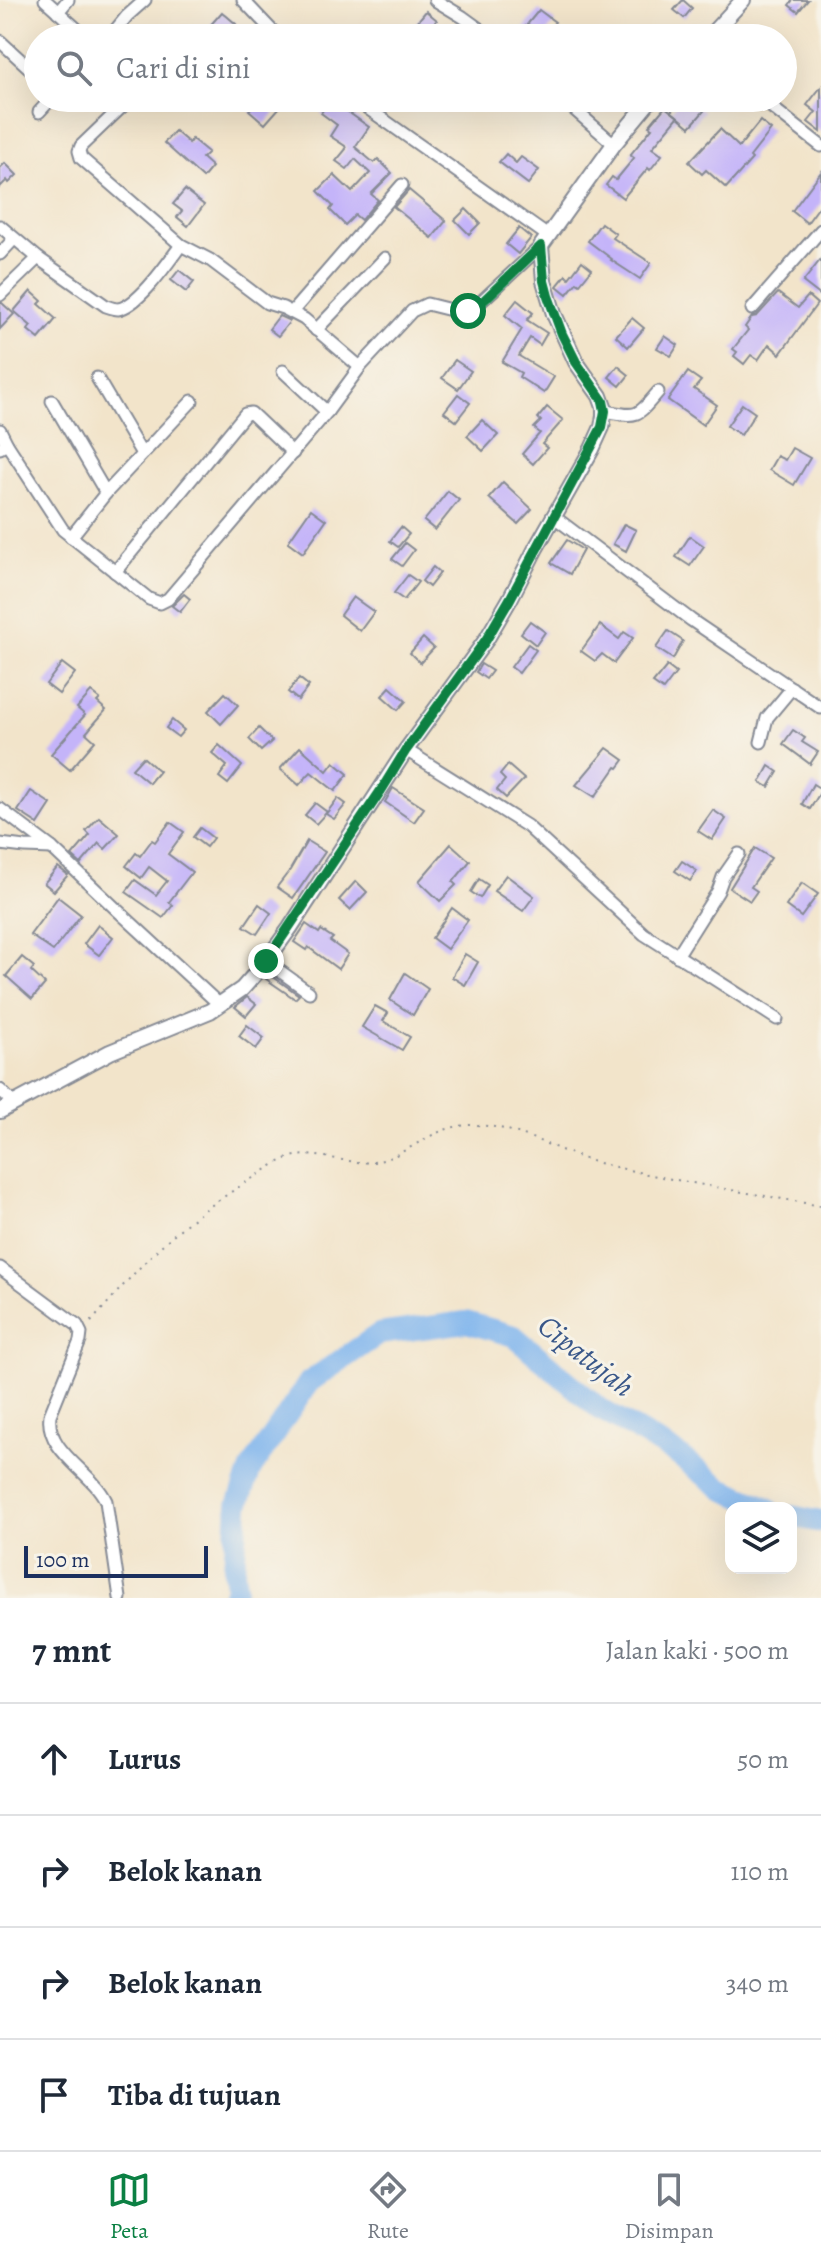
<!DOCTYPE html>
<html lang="id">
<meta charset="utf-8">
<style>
:root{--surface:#fff;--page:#f6f6f7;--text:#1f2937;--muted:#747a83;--line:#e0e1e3;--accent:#0b8043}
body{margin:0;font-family:Alegreya,serif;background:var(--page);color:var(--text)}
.controls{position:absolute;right:24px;bottom:24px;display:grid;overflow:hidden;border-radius:16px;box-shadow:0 8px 32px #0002}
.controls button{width:72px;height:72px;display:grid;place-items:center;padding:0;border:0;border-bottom:2px solid var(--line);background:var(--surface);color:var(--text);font:40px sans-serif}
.scale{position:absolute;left:24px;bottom:20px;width:184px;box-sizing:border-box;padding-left:8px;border:4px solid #1b2f5e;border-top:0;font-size:22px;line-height:28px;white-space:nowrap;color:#1b2f5e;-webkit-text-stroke:6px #f7f3e8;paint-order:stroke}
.stop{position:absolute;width:24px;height:24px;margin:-18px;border:6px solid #0b8043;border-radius:50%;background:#fff}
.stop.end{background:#0b8043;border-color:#fff;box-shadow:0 2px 8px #0008}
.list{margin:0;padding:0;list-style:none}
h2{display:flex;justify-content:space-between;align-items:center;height:104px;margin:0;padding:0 32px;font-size:34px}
h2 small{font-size:26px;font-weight:400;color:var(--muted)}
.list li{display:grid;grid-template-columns:52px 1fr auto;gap:24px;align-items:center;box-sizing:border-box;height:112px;padding:0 32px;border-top:2px solid var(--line)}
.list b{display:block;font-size:30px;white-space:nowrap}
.list em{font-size:26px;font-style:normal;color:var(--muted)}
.icon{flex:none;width:44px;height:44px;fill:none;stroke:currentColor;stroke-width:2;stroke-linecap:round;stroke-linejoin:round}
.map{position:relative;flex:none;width:821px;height:1598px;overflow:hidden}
.search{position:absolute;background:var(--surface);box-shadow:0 8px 32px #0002;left:24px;right:24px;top:24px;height:88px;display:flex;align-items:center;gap:20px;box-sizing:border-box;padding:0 28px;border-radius:44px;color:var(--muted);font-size:30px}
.sheet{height:552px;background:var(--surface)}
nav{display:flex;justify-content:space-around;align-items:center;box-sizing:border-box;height:112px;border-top:2px solid var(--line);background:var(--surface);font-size:22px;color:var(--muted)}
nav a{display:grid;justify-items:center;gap:4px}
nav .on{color:var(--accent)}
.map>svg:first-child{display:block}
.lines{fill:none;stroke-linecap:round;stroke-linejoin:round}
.river{stroke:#7eb4ed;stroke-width:22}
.building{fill:#c4b4f9}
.minor-casing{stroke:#868a94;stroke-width:15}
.tertiary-casing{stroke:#868a94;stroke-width:18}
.path{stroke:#868a94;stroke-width:2;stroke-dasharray:2 6;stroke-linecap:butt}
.minor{stroke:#fff;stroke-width:11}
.tertiary{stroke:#fff;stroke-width:14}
.route{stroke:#0b8043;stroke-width:10}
.labels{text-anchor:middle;stroke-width:6;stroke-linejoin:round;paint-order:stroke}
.water-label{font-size:30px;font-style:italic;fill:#395789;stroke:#f7f3e8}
</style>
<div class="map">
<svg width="821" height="1598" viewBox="0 0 821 1598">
<rect width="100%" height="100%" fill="#f7f3e8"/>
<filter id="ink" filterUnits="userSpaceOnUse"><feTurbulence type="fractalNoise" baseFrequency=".0125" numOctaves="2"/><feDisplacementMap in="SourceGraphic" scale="16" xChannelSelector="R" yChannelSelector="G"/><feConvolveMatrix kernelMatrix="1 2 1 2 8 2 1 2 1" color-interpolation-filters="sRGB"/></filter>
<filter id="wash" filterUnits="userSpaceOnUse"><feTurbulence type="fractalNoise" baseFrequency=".006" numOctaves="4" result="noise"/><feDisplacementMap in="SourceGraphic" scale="32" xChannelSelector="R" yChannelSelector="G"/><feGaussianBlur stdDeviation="1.8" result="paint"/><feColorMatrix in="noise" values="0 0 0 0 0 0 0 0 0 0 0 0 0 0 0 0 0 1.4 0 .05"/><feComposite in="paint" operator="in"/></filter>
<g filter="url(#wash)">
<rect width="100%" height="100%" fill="#f2e4ca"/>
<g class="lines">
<g class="river">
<path d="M791,1516L821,1522"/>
<path d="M233,1598L236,1586L234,1571L238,1505L251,1469L309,1382L379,1334L466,1322L514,1336L600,1409L675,1453L723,1489L768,1508"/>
</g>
</g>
<g id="blocks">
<g class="building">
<path d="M683,0L692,8L684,18L674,10Z"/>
<path d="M793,0H808L798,12L789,5Z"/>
<path d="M539,10L555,22L542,38H528L521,32Z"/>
<path d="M426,11L437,20L428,30L438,38H404Z"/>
<path d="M222,12L236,24L234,27L246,38H199Z"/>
<path d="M743,27L755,38H733Z"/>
<path d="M821,87V132L808,122L816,112L807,105Z"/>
<path d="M240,98H288L265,124L249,110L251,108Z"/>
<path d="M331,98H345L341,107L369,127L355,147L374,163L378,159L392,173L371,194L378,200L361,220L355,215L345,225L330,210L333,206L318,191L334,175L352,192L370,173L355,159L347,169L336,161L346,149L345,146L330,136L337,125L321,113Z"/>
<path d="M682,98H686L704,111L690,127L671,111Z"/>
<path d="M665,107L678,117L652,148L662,155L650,170L648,168L623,198L606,185L612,177L616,180L634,158L630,155L652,128L649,126Z"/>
<path d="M760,121L771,130L750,157L752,159L726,188L706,170L702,174L689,162L720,129L739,147Z"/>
<path d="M175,131L189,143L192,139L208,152L202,158L212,167L203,178L164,143Z"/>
<path d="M506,154L516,163L521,157L539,170L528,184L499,162Z"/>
<path d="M5,163L17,175L9,183L7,180L0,187V168Z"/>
<path d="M821,172V204L807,223L792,211Z"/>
<path d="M185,190L204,205L188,226L177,217L182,211L173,204Z"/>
<path d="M409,190L446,221L432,238L394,207Z"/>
<path d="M466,209L480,223L469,234L455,220Z"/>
<path d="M601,223L616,234L613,238L651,263L640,279L611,260L612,259L588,241Z"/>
<path d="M519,228L531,238L518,254L506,244Z"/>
<path d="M821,259V296L803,282Z"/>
<path d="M582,261L592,269L580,284L577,282L567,294L557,286L566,275L569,278Z"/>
<path d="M179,270L194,282L186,292L171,280Z"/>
<path d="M31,291L42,301L39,304L56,319L39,339L28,330L31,326L14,311Z"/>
<path d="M778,293L798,308L808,296L817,304L780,354L769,344L758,360L751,355L744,364L734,356L737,352L733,349L748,330L745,327L752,317L757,316Z"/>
<path d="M517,300L533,313L527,320L547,333L540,345L530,338L519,356L554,377L544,393L519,377L521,373L502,362L522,329L505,315Z"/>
<path d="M0,303H2L14,314L0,329Z"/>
<path d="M279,316L290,321L278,336L269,329Z"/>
<path d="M632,318L644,328L628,347L616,336Z"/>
<path d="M665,336L678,345L671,356L657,348Z"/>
<path d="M455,360L471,371L458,389L442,378Z"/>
<path d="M618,366L629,375L620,386L609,377Z"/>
<path d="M688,372L701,381L694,389L717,405L703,425L668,400Z"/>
<path d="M458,394L470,403L456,421L444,412Z"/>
<path d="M742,404L755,413L741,435L727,426Z"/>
<path d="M547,407L563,420L542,444L547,448L533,464L522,454L540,433L534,428L541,421L538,418Z"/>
<path d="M482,420L498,435L483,451L467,436Z"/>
<path d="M792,448L810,458L794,485L769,470L777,456L785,460Z"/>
<path d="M503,482L532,509L518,524L489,498Z"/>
<path d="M448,491L459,500L435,530L424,521Z"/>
<path d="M311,509L326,520L303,553L288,542Z"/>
<path d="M624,524L636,530L626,551L613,544Z"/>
<path d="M401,527L409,534L398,547L390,541Z"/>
<path d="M690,536L704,546L690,566L676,557Z"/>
<path d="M567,540L583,550L570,574L551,563Z"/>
<path d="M405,543L414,550L402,566L392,559Z"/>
<path d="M433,567L440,573L429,587L422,581Z"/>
<path d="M408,575L418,582L404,600L394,593Z"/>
<path d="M184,594L190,599L180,612L172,606Z"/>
<path d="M353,597L374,612L360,631L340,615Z"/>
<path d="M530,621L545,632L536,645L521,633Z"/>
<path d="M600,625L619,639L624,632L633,638L614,663L602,654L595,661L581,651Z"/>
<path d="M668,631L683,641L673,659L656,648Z"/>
<path d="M423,638L434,648L420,663L410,653Z"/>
<path d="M528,644L536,650L519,673L511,667Z"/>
<path d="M62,663L75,673L59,694L46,684Z"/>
<path d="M481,664L492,671L486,679L476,672Z"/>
<path d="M667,666L676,673L663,690L653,683Z"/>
<path d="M299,678L309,686L298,700L288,692Z"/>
<path d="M390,687L406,701L398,710L382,696Z"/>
<path d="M91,692L100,699L97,702L106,710L86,733L95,741L70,770L51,754L85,715L77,708Z"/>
<path d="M225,693L238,705L221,724L208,711Z"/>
<path d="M172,720L184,730L178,737L166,728Z"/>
<path d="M259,728L272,741L261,751L249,739Z"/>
<path d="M793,730L805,738L802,742L818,752L810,764L783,744Z"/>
<path d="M219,745L242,766L228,784L219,777L227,766L212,753Z"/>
<path d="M300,747L327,771L334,762L348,774L335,791L311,772L299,785L280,769Z"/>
<path d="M607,748L624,760L618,768L616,767L595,797L576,785Z"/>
<path d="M143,757L159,771L149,783L132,769Z"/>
<path d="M508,765L524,779L506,798L497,790L505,780L500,775Z"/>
<path d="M769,766L778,772L769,787L760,782Z"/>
<path d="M813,784L821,789V791L810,809L802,804Z"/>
<path d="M393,788L424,808L414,822L385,802Z"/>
<path d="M31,791L51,804L38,824L18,811Z"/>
<path d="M338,798L346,804L334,819L326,814Z"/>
<path d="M315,803L327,812L316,824L305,815Z"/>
<path d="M713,810L726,819L712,840L698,831Z"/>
<path d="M99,817L119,834L105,849L99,843L81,864L72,856L90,835L86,831Z"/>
<path d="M170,822L184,832L168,854L192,872L169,902L173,905L163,918L126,892L135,880L156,895L167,881L149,867L141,878L126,866L136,853L140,856L152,840L155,842Z"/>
<path d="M200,828L213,838L206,847L193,837Z"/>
<path d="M307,841L325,852L293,898L277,887L290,870Z"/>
<path d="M451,844L470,861L453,882L456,885L440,901L419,881Z"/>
<path d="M755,848L771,858L751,887L757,891L750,901L730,888Z"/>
<path d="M682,861L697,871L690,881L675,871Z"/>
<path d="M58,867L68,875L54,891L44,883Z"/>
<path d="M506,875L534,896L523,911L494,891Z"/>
<path d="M479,879L488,885L480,898L471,892Z"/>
<path d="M356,881L367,892L350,910L339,900Z"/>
<path d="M802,883L818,894L801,917L786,906Z"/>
<path d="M58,897L81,915L53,951L30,935Z"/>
<path d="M259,904L271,913L257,934L244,926Z"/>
<path d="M452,908L468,920L447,949L432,938Z"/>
<path d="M306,924L319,933L321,930L333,938L330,941L348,954L338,969L308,947L306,950L294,942Z"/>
<path d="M98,925L113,937L99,955L84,944Z"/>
<path d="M465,954L478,962L465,985L452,977Z"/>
<path d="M22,957L34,967L31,971L45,984L32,999L6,976Z"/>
<path d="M405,973L428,989L413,1015L390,1000Z"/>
<path d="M269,974L299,995L295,999L266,979Z"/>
<path d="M247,997L256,1004L246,1016L235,1007Z"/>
<path d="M375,1006L388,1013L383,1021L410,1037L402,1050L362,1027Z"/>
<path d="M247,1025L264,1038L256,1049L239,1036Z"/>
</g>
</g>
</g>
<g filter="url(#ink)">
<use href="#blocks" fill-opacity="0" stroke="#868a94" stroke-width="2"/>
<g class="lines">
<g class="minor-casing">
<g id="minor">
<path d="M45,0L87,38"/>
<path d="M243,0L279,38"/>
<path d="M435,0L463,17L492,38"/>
<path d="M58,12L68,0"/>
<path d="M109,38L127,16L145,0"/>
<path d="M0,41L38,76"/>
<path d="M131,98L81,146L79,151L81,158L181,245L210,260L267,303L283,308L304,319L360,367"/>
<path d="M353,98L548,236"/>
<path d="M561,98L614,144"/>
<path d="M760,98L821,146"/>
<path d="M39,112L52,98"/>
<path d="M0,226L38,258L106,306C109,307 114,309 118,309C139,306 169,261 181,245"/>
<path d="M0,254L14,239"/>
<path d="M0,295L38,258"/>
<path d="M752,309L821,230"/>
<path d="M292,312L402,185"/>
<path d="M316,330L385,258"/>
<path d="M283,371L327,412"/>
<path d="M97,378L142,454"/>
<path d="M52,401L106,493"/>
<path d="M605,411C638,417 636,418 658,392"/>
<path d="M0,430L7,444"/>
<path d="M0,448L7,444L63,530L149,599L160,603L168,599L327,412L360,367L412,311L427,304L459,312L473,309L541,246"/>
<path d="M553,516L691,620L821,708"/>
<path d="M71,537L106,493L192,401"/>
<path d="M115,572L245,414L251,413L293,453"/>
<path d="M761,742L767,718L792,688"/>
<path d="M406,750L527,826L644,934L777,1019"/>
<path d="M0,809L52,848L115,908L220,1005"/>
<path d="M0,844L25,847L52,848"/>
<path d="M677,956L718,891L723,877L739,854"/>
<path d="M266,961L309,992"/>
<path d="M0,1090L13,1103"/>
<path d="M0,1268L77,1325L81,1333L80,1341L50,1415C45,1452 92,1471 106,1501L120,1598"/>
</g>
</g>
<g class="tertiary-casing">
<g id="tertiary">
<path d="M708,38L743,0"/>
<path d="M0,1111L110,1052L210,1011L242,989L264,964L290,928L406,750L486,640L510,599L536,548L592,449L602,427L604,416V407L600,396L576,362L554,314L544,281L541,246L614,144L652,98"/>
</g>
</g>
<path class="path" d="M91,1322C114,1296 136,1270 161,1246C188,1220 221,1198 253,1178C266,1170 280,1159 296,1156C321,1152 348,1165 374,1162C410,1156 431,1124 475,1125C518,1126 555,1151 595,1162C670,1181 746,1192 821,1206"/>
<use href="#minor" class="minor"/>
<use href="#tertiary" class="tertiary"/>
</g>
</g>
<g class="lines" filter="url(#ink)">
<path class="route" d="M266,961L382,789L406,750L486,640L510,599L602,427L605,411L603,401L576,362L562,334L548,296L544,281L541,246L480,304L468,311"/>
</g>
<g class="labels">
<g class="water-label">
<text transform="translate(586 1356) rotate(38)" y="10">Cipatujah</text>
</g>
</g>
</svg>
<div class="controls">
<button><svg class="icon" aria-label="layers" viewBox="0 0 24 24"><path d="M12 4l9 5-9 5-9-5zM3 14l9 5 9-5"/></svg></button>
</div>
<div class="scale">100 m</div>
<div class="stop" style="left:468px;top:311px"></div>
<div class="stop end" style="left:266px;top:961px"></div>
<div class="search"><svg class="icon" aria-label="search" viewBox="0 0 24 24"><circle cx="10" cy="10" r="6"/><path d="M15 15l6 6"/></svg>Cari di sini</div>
</div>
<section class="sheet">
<h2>7 mnt<small>Jalan kaki · 500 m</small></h2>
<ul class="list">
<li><svg class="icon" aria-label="ahead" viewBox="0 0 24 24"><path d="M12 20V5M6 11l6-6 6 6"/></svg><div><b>Lurus</b></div><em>50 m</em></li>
<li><svg class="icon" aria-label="right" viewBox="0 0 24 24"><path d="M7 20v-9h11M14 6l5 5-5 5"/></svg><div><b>Belok kanan</b></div><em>110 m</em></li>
<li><svg class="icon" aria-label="right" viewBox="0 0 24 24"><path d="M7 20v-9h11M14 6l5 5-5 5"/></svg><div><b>Belok kanan</b></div><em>340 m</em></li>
<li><svg class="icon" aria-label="arrive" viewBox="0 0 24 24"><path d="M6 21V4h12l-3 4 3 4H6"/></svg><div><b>Tiba di tujuan</b></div></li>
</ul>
</section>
<nav>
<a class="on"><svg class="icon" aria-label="map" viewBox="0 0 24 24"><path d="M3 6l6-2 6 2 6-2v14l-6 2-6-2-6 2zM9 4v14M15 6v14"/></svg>Peta</a>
<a><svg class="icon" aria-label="directions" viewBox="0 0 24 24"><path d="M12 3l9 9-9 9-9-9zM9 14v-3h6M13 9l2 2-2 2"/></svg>Rute</a>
<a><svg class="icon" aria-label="saved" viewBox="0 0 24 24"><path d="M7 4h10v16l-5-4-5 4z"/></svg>Disimpan</a>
</nav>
